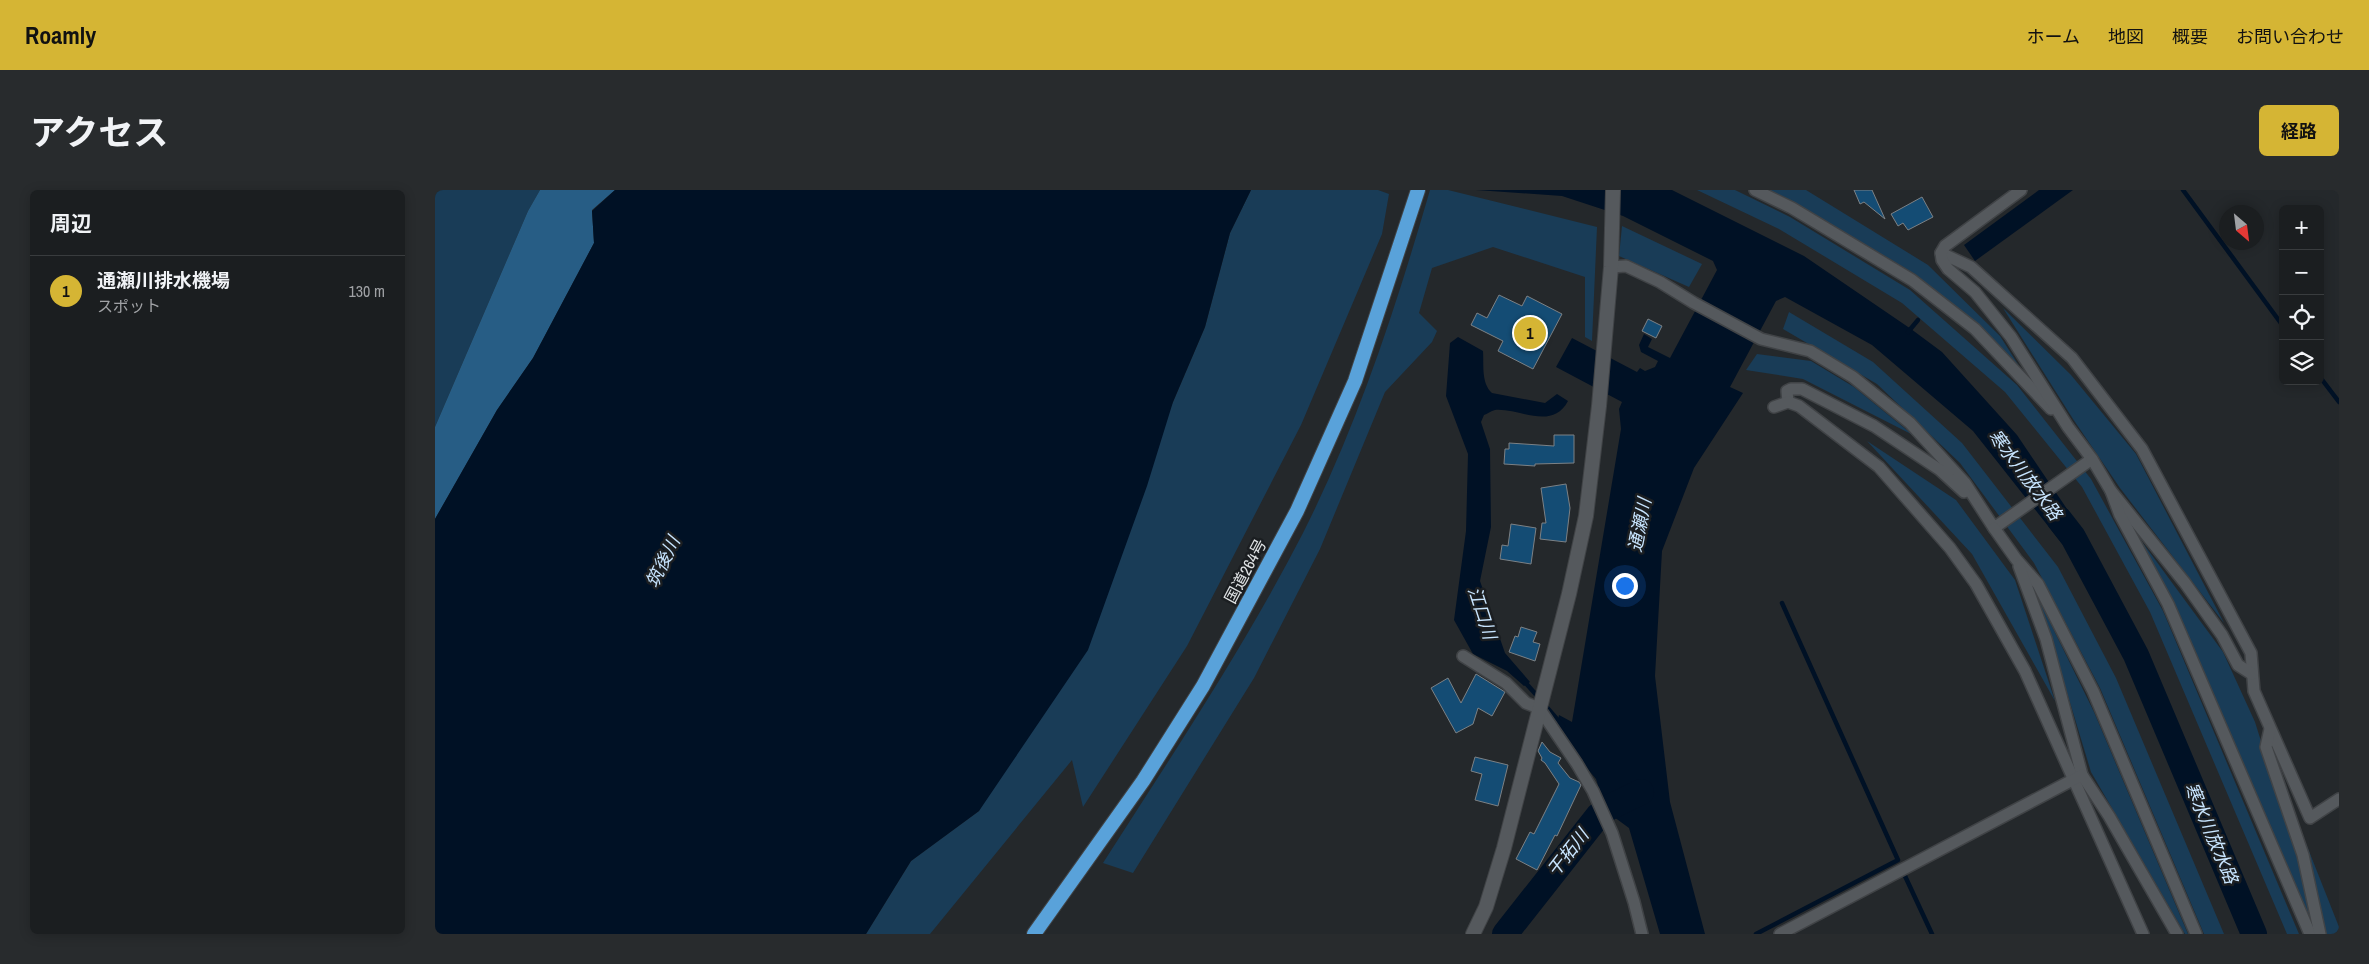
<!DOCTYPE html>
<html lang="ja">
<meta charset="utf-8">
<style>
:root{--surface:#1b1e20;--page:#282b2d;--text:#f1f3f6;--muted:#a0a2a5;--line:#393c3e;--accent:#d5b534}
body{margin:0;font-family:"Archivo Narrow","Noto Sans JP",sans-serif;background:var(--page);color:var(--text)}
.controls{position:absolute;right:15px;top:15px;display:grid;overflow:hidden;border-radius:8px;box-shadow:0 2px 12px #0003}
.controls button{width:45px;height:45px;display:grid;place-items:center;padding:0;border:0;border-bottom:1px solid var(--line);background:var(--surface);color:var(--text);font:25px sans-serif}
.compass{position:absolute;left:1784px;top:15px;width:45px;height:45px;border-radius:50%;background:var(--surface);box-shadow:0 2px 12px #0003;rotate:152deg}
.you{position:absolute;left:1189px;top:395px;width:18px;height:18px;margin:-12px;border:4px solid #fff;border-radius:50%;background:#1a73e8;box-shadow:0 0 0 8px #1a73e833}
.badge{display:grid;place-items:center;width:32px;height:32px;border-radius:50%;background:var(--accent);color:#111;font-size:16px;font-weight:700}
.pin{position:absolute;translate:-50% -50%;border:2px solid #fff;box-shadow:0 1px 5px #0006}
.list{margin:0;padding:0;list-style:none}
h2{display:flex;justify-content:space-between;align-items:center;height:65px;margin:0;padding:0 20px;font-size:21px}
h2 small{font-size:16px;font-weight:400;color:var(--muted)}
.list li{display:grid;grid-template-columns:32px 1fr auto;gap:15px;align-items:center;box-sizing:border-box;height:70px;padding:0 20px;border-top:1px solid var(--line)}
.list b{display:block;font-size:19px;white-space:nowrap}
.list p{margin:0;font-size:16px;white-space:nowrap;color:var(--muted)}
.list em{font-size:16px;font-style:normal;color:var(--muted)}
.icon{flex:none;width:28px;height:28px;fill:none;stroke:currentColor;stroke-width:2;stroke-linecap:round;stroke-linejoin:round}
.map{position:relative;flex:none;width:1904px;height:744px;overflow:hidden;border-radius:8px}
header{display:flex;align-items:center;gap:30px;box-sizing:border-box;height:70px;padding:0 25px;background:var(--accent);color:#111}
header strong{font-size:24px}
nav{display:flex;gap:28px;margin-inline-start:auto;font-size:18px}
.intro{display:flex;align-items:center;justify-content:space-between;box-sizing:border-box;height:120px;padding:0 30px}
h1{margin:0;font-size:35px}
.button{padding:12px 22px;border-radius:8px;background:var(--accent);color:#111;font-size:18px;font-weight:700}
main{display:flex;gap:30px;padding:0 30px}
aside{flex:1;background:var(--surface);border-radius:8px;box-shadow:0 2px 12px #0003}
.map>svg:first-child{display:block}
.green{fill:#193c57}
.forest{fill:#275d85}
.water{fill:#001125}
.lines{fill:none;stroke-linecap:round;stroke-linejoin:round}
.stream{stroke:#001125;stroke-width:4.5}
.river{stroke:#001125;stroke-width:26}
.building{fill:#144c74;stroke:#7c8185}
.minor-casing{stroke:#404346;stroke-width:14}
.tertiary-casing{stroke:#404346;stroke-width:16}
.trunk-casing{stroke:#404346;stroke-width:16}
.minor{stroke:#55595d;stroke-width:11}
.tertiary{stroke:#55595d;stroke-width:14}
.trunk{stroke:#59a2da;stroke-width:14}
.labels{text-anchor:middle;stroke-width:5;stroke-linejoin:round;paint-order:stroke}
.street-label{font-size:16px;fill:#e0e3e5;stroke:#1b1e21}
.water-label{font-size:18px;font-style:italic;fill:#c8e5ff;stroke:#1b1e21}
</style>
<header>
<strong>Roamly</strong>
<nav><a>ホーム</a><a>地図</a><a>概要</a><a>お問い合わせ</a></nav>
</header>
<div class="intro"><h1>アクセス</h1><a class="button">経路</a></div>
<main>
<aside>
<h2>周辺<small></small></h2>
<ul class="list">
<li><span class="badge">1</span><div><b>通瀬川排水機場</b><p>スポット</p></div><em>130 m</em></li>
</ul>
</aside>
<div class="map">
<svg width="1904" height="744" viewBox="0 0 1904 744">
<rect width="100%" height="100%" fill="#24282b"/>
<g class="green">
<path d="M0,0H105L93,21L0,237Z"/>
<path d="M816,0H943L954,4L947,44L866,235L752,456L648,617L637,570L495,744H431L476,671L544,621L738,212L770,137L795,43Z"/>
<path d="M995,0H1013L1162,37L1157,151L1150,147V87L1058,57L997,78L984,123L1002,141L997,152L950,202L885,359L819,488L698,683L668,673C737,565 809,458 868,343C923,234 961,117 995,0Z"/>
<path d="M1262,0H1300L1355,27L1475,100L1582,195L1656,289L1728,421L1864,744H1852L1715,422L1647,297L1570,202L1467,113L1344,39Z"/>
<path d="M1334,0H1371L1493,75L1565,146L1586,179L1540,132L1480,84L1355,10Z"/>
<path d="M1187,36L1267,74L1254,97L1184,66Z"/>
<path d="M1568,118L1636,185L1701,264L1789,433L1685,298L1638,229Z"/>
<path d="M1354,122L1438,172L1527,253L1623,377L1681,488L1789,744H1769L1665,498L1599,373L1525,273L1442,194L1348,139Z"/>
<path d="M1322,164L1376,171L1419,197L1478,245L1368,189L1311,180Z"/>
<path d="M1432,251L1521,310L1580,390L1620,511L1537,364Z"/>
<path d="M1699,341L1788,462L1820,532L1862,666L1880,741L1739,414Z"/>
<path d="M1604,410L1659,522L1753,744H1750L1656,582Z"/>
<path d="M1870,651L1904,737V744H1891Z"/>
</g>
<path class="forest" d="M105,0H180L157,20L159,53L98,168L62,220L0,329V237L93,21Z"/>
<g class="water">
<path d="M180,0H816L795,43L770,137L738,212L712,296L653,460L544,621L476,671L431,744H0V329L62,220L98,168L159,53L157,21Z"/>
<path d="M1041,0H1237L1369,66L1476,139L1507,162L1582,245L1655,353L1636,365L1538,241L1437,155L1350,107L1341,111L1295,197L1308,203L1259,278L1227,361L1220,486L1235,612L1270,744H1225L1194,638L1179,627L1166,605L1161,589L1121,541L1124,525L1137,532L1186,239L1184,219L1187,212L1121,177L1137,148L1202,182L1205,178L1210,181L1220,177L1223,171L1206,162L1204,155L1209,144L1217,149L1213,157L1235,168L1282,80L1278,71L1188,26L1127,6Z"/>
<path d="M1604,0H1638L1540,71L1529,55Z"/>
<path d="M1023,147L1048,161C1049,175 1046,193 1057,203L1110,213L1122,204L1133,211C1117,241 1085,218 1060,220C1056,221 1052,224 1049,225L1046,232L1055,259L1056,337L1045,391L1070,463L1095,492L1089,496L1072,481L1038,464L1019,430L1031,341L1033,264L1011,206L1015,153Z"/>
</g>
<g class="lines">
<g class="stream">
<path d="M1748,0L1848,136"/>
<path d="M1473,142L1483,130"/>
<path d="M1885,187L1904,212"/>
<path d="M1089,491L1104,508"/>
<path d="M1109,514L1128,536"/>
<path d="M1470,686L1497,744"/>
<path d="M1321,744L1463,670L1347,413"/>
</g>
<g class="river">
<path d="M1624,329L1638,347L1701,465L1819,744"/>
<path d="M1070,744L1163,626L1173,618L1206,602"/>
</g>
</g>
<g class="building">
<path d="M1419,0H1437L1450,29L1429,12L1425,14Z"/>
<path d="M1487,7L1498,27L1473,40L1468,33L1463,36L1456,24Z"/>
<path d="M1064,105L1087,116L1092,106L1127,124L1098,179L1063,161L1068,151L1036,135L1042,123L1052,128Z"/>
<path d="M1213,129L1227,136L1221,148L1207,141Z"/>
<path d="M1119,245H1139V273L1100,274V276L1069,274L1070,259H1074V253L1119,256Z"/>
<path d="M1131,294L1135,318L1131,352L1105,349L1107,333H1111L1106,298Z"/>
<path d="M1076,334L1101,338L1096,374L1065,369L1067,355L1073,356Z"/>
<path d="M1086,437L1102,442L1098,452L1105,454L1100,471L1074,462L1080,446L1083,447Z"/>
<path d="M1041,484L1070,502L1057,526L1043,518L1038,534L1021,543L996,498L1013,488L1026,513Z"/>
<path d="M1107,552L1115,562L1126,568L1123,573L1135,588L1144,592L1146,595L1122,646L1120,645L1102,680L1081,669L1095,642L1099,644L1124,594L1110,573L1106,570L1107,568L1103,561Z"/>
<path d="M1040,567L1073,575L1063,616L1040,610L1047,584L1036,581Z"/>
</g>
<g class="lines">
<g class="minor-casing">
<g id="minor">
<path d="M1320,0L1357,18L1477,90L1540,139L1616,219"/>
<path d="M1506,63L1536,77L1637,168L1707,259L1816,463L1819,501L1875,628L1904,609"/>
<path d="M1176,77L1191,76L1225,92L1259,113L1326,149L1375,161L1418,187L1475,233L1530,293L1559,338L1657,269L1633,237L1576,147L1540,102L1513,79L1507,70L1506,63L1510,56L1586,0"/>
<path d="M1353,212L1352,201L1356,199H1367L1439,236L1505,280L1529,302"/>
<path d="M1339,217L1353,212L1364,216L1444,277L1515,358L1541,394L1590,481L1708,744"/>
<path d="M1657,269L1676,301L1750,393L1787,445L1803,475L1817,484"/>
<path d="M1676,301L1685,325L1733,414L1875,744"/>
<path d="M1559,338L1581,369L1603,394L1658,501L1761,744"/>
<path d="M1584,376L1611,449L1647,585"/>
<path d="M1028,466L1071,493L1091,513L1104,518L1142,574L1158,601L1177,643L1199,712L1207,744"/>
<path d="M1835,539L1831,557L1868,665L1885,744"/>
<path d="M1345,744L1647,585L1674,626L1742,744"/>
</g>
</g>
<g class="tertiary-casing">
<path id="tertiary" d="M1038,744L1051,717L1069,658L1134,404L1151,326L1164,216L1176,77L1178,0"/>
</g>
<g class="trunk-casing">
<path id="trunk" d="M599,744L708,591L768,496L862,321L920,191L983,0"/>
</g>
<use href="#minor" class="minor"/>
<use href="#tertiary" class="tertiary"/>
<use href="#trunk" class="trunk"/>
</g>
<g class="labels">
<g class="street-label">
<text transform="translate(810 381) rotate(-62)" y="6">国道264号</text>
</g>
<g class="water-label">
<text transform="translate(1590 285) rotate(53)" y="6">寒水川放水路</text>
<text transform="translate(1205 335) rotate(-79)" y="6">通瀬川</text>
<text transform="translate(228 372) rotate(-64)" y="6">筑後川</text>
<text transform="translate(1047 423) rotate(72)" y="6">江口川</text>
<text transform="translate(1776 643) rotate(67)" y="6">寒水川放水路</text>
<text transform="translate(1133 663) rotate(-52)" y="6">干拓川</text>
</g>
</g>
</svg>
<div class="controls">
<button>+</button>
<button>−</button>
<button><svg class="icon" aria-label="locate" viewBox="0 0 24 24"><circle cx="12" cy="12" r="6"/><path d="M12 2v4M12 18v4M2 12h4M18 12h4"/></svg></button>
<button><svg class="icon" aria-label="layers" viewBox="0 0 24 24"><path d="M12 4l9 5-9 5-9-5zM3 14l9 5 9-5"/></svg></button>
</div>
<svg class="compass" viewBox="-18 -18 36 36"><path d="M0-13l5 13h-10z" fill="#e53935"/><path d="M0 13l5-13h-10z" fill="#a0a2a5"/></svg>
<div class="you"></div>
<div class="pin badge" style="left:1095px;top:143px">1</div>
</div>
</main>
